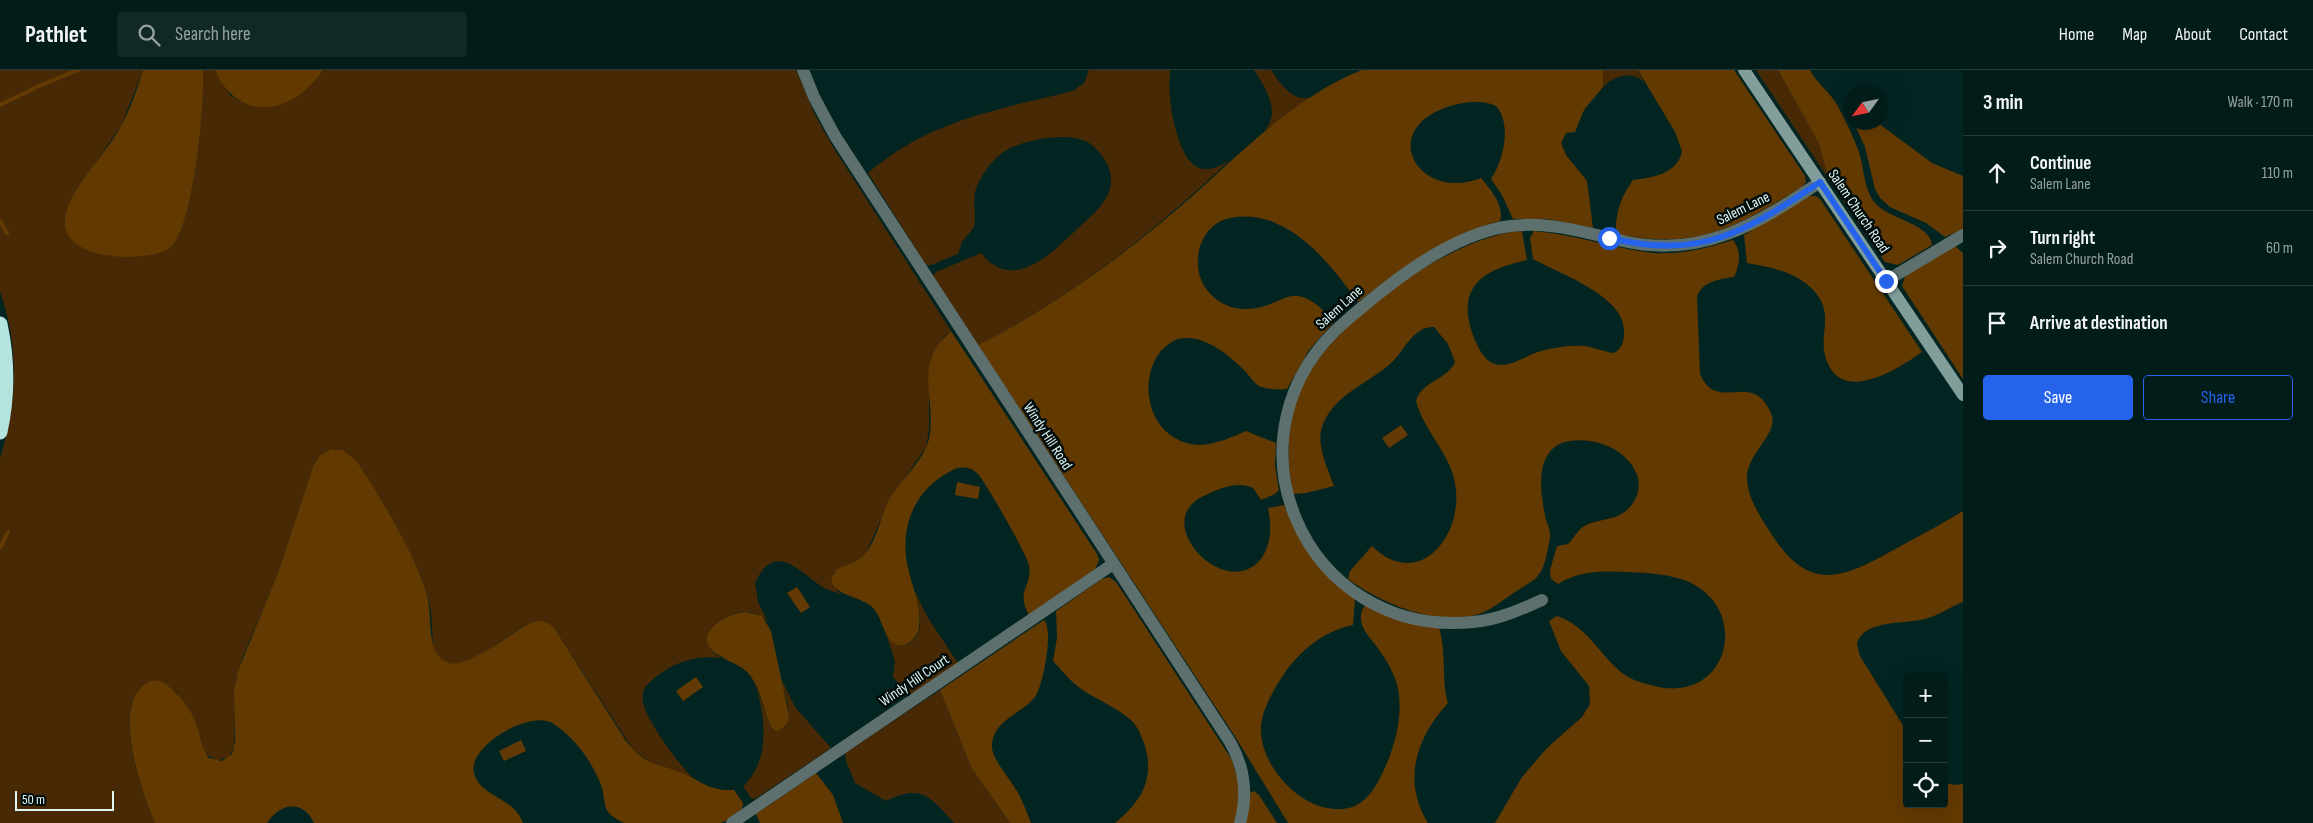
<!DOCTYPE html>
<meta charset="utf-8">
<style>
:root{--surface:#021c1a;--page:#102927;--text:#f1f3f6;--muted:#96a1a2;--line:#233a39;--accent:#2563eb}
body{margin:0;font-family:"Sofia Sans Condensed",sans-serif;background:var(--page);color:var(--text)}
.controls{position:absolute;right:15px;bottom:15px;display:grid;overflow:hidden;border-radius:5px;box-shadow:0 5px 20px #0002}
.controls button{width:45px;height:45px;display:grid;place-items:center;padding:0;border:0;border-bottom:1px solid var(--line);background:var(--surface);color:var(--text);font:25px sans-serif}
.compass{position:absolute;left:1843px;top:15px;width:45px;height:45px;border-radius:50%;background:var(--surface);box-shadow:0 5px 20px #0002;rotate:237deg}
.scale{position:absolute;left:15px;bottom:12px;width:99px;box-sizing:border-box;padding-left:5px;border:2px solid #e0f7f4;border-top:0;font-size:14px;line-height:18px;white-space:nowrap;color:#e0f7f4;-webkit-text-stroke:4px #000c0b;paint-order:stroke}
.stop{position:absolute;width:15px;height:15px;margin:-11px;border:4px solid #2563eb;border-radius:50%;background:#fff}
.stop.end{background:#2563eb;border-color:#fff;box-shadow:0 1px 5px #0008}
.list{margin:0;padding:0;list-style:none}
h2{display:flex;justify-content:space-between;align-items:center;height:65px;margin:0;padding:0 20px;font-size:21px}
h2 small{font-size:16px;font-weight:400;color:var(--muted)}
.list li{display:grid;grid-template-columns:32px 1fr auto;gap:15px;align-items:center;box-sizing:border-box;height:75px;padding:0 20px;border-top:1px solid var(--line)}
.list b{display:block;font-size:19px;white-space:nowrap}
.list p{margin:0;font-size:16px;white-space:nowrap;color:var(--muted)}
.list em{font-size:16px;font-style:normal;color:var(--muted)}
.actions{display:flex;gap:10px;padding:15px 20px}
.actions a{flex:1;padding:11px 0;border:1px solid var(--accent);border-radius:5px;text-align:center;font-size:18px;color:var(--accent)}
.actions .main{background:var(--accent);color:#fff}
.icon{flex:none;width:28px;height:28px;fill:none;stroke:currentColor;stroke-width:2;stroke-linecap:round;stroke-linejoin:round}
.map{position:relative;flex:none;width:1963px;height:753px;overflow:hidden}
header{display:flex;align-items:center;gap:30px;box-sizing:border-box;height:70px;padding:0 25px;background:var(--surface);border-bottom:1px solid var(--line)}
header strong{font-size:24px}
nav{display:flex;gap:28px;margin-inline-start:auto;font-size:18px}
.search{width:350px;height:45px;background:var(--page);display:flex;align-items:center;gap:12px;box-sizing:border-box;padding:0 18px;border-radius:5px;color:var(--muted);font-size:19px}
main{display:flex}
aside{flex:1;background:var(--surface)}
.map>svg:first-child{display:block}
.green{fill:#472a05}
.forest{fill:#623901}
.water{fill:#633a03}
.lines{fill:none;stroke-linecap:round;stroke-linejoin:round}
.stream{stroke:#633a03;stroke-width:4}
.street{stroke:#5e706e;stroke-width:12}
.secondary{stroke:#819e9b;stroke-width:12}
.highway{stroke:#b5e3de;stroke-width:15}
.route{stroke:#2563eb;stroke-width:6}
.labels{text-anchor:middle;stroke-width:5;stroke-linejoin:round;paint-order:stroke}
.street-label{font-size:15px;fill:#e0f7f4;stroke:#000c0b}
</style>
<header>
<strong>Pathlet</strong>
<div class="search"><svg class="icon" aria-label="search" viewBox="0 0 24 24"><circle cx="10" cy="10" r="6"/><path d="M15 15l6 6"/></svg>Search here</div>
<nav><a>Home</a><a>Map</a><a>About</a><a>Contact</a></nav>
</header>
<main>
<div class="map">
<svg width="1963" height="753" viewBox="0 0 1963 753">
<rect width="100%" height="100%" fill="#032522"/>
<g class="green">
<path d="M0,0H143L122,54L73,126L64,150C66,193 158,195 174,173C195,143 204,38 203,0H215L230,25L247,35L279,34L300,22L323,0H796L814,43L833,77L951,261L943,267L929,300V360L926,377L889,431L866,483L856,492L839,498L833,503L837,521L843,524C836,522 830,521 824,518C802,505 775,468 755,513L758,532L768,552C751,532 715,545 707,568L712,581L721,588C691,584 665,596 645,617C643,622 642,627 643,632C646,651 683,700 697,712L681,703L654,695L634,681L555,559L534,551C514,560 471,596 453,594C431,591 433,572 432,556C432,545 430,535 427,525C417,487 379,424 356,390L343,380L331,379L320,385L313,396L279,500L242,589L235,613L234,676L229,687L217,691L205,683L194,650L176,622L140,618C115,645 141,723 155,753H0V388C17,333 20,278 0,222Z"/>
<path d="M1089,0H1171C1165,20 1176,87 1197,97C1209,103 1222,96 1232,88C1156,160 1072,228 978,275L933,206L936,202L981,183C1012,223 1051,184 1076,160C1089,148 1110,132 1111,112C1112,98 1103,85 1093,76C1074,59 1022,69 1002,83C991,91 983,103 977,116C971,130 977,142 974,157L962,172L958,184L931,195H926L868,103C930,50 996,40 1073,21L1084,13Z"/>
<path d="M1254,0H1271C1281,15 1295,35 1315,26L1264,61C1282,43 1265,17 1254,0Z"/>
<path d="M1603,0H1638L1644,13C1633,0 1614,6 1603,17Z"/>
<path d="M1756,0H1778L1819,74L1828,108Z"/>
<path d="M914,520L928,548L958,593L912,624L902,618L893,607L895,591L885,561C894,583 917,578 920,556C921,544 917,531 914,520Z"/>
<path d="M780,607L795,637L831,678L755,729L751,728L743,716C771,691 766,645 754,612L770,655L772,659L780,660C798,652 783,621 780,607Z"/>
<path d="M940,620L971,697L1010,753H954C931,727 921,713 886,731L855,713L846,691L845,683Z"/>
</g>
<g class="forest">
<path d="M143,0H203C205,34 194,150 173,175C156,195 57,193 65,147C70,120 100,90 115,66C128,46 136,23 143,0Z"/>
<path d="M215,0H323C294,44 239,55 215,0Z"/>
<path d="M1362,0H1603V17L1584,40L1575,62L1566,63L1561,73L1566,85L1587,111L1593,158L1547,149H1513L1502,125L1491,109C1504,90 1512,54 1496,36C1483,30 1468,31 1454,35C1375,56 1416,133 1481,108C1490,119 1505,136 1500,151C1448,164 1401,199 1358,232C1336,202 1309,166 1273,152C1258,146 1236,144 1221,151C1196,163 1191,200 1207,220C1225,242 1248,243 1273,233C1281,230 1289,225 1298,226C1313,228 1325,242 1334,252L1309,280L1287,319C1281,320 1267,319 1261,317C1255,315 1249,305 1245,301C1229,285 1203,263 1178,269C1171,271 1165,277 1160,282C1137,313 1149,366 1191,374C1208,378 1230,368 1246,361L1276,373L1275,396L1279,420L1275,424L1261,430L1253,418C1237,411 1222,418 1206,425C1145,450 1229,537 1263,486C1272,471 1271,454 1268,438L1284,435C1300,473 1321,504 1355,529L1353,555C1325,561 1303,578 1286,601C1276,616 1263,636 1261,656C1258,698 1310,753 1355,736C1373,727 1382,705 1389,688C1398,664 1403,639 1397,614C1393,601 1385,588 1377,577C1368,565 1356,555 1363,538L1366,535L1402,551L1439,558C1447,583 1441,609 1448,633C1416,668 1402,711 1428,753H1288L1236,668L978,275C1048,240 1115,192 1175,141C1234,91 1289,29 1362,0Z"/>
<path d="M1638,0H1734L1805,106L1806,112L1802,117C1733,159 1699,180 1616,164C1615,144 1621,126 1633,110C1651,108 1678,104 1682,81L1675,62Z"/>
<path d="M1778,0H1810C1816,12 1826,19 1834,30C1841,40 1855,70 1859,82C1865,100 1863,122 1878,136C1892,149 1931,155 1932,175L1898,195L1885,192L1828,108L1819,74Z"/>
<path d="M1854,53H1878L1932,93L1963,106V159L1945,167L1926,153L1890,137L1880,128L1875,119L1865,77Z"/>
<path d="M1810,126H1816L1820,129L1922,282C1897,300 1838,337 1825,285C1820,265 1831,248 1820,229C1804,203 1774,198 1747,193L1744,165Z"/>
<path d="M1522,161L1527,190C1481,200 1455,218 1474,268C1478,277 1484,291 1495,294C1508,298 1522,288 1535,283C1549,278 1569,275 1584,276C1594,277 1604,282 1614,283C1621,280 1624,271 1624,264C1628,227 1560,204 1533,189L1530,168L1534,161C1575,164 1614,179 1654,183C1681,185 1708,178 1733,170C1742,182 1740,194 1734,207C1720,209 1703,211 1697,226L1700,304C1718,345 1751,298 1771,343C1780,363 1747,383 1747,407C1747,428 1761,448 1772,465C1811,525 1845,507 1897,478C1919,466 1942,454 1963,441V532C1951,536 1940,545 1928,548C1908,555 1862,548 1857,575L1860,586L1907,662V734H1944V712L1954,715L1963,714V753H1495L1522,707L1547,678L1582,647L1590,634L1589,616L1561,581L1549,551L1557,546C1587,556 1599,584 1622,603C1631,610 1643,613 1654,616C1728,635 1752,541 1689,512C1670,504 1648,503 1629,502C1604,501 1580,500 1558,514L1551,509L1550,500L1557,476L1568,474C1574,468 1577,460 1586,455C1595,451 1605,450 1615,447C1632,441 1643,423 1637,405C1632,391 1619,380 1605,375C1588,369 1561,366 1549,383C1536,401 1542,430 1546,450C1548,455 1551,462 1550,468C1548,479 1545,499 1537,507C1531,513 1519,519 1512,524C1501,532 1489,541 1476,545C1434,556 1381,533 1348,509L1350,501L1372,476C1420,523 1465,463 1455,413C1450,383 1423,360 1416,331C1422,311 1447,310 1455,292L1448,274L1434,257C1412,256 1403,284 1389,295C1367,314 1332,326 1322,357C1316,375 1328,399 1334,416L1306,423L1293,424C1284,387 1288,340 1307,306C1341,247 1453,165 1522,161Z"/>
<path d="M1955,176L1963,183V309L1902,216L1905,206Z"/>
<path d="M951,261L1097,484L1099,490L1095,499L1029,545C1015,519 1033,517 1029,495C1027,485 984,409 977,403C970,397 961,396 953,400C914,419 899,457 908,498C912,517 922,537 919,557C918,569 903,582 892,572C883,563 882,549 874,539C863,525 816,524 837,499C847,494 855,494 864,485C877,471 880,447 889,430C901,409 923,392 929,369C937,329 912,294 951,261Z"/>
<path d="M331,379L343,380L356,390C379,424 417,487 427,525C433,547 425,586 449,593C467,598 512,563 530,553C540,549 547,551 555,559L626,671C647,697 655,692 682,703C704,712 708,721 734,720L743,733L742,739C736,743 727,752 720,753C711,753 631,753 625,753C621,752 611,746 609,743C604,739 604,724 602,718C594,694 574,666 552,653C530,640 467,676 474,703C480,727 514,727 523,753H314C303,729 280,733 267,753H155C142,725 112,637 144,615C152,609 160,609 168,616C182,627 193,642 198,659C201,670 202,679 209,688L222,691L232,684L235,671L234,620L238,601L279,500L313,396L320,385Z"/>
<path d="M1109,507L1116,512L1232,690L1241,720L1235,753H1115C1140,733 1155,710 1145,676C1142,668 1139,659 1133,652C1119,639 1100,631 1084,621C1072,613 1063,602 1053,591L1057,568L1056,541L1102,509Z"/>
<path d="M746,542L762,546L771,561L789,645C788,654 785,660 775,661L771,657C763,640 761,619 749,604C738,590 691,583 712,558C721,548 734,543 746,542Z"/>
<path d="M1044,550C1054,560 1043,616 1035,627C1022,644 991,650 992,678C993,691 1013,712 1019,725C1024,734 1027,743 1031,753H1010L971,697L940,620Z"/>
<path d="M816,703L833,725L843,753H760L756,744Z"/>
<path d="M1254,721L1259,725L1277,753H1244L1250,723Z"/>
</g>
<g class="water">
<path d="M1401,355L1408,365L1389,378L1382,368Z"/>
<path d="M957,412L980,417L978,429L955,425Z"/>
<path d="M797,517L810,537L801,543L787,523Z"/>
<path d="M696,607L703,617L683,631L676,621Z"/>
<path d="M521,670L526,681L504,691L499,681Z"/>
</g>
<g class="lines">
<g class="stream">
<path d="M0,35L41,15L78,0"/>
<path d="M0,151L7,163"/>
<path d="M0,478L8,462"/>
</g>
<g class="street">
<path d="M803,0L814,27L835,66L1230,672C1245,698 1248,724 1240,753"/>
<path d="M1886,211L1963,165"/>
<path d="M1542,530C1520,540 1497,550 1473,552C1304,569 1213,363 1347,250C1391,212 1452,163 1511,156C1549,151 1586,163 1623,171C1702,189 1757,154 1820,112"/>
<path d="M732,753L1113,494"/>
</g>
<path class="secondary" d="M1744,0L1963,325"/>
<path class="highway" d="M0,254C8,291 8,325 0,362"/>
</g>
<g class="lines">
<path class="route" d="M1609,168C1702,190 1745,162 1820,112L1886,211"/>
</g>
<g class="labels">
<g class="street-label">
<text transform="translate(1743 138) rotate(-26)" y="5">Salem Lane</text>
<text transform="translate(1859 141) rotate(56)" y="5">Salem Church Road</text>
<text transform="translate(1339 237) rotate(-42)" y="5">Salem Lane</text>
<text transform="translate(1048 366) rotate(57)" y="5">Windy Hill Road</text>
<text transform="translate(914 610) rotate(-34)" y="5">Windy Hill Court</text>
</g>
</g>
</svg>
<div class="controls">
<button>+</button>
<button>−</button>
<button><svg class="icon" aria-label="locate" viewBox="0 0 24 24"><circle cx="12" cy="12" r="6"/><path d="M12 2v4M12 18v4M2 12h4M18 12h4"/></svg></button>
</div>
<svg class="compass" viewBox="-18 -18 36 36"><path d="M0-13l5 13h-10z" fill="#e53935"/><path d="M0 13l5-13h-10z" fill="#96a1a2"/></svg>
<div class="scale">50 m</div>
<div class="stop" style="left:1609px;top:168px"></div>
<div class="stop end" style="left:1886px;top:211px"></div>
</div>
<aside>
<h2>3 min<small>Walk · 170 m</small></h2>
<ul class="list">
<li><svg class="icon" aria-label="ahead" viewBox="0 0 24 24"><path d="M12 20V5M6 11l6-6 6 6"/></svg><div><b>Continue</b><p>Salem Lane</p></div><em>110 m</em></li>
<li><svg class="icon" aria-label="right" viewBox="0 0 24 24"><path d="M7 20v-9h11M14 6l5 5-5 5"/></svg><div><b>Turn right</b><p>Salem Church Road</p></div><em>60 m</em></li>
<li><svg class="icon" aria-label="arrive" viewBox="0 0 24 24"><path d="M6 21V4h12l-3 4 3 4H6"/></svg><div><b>Arrive at destination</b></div></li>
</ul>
<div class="actions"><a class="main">Save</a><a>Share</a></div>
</aside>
</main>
